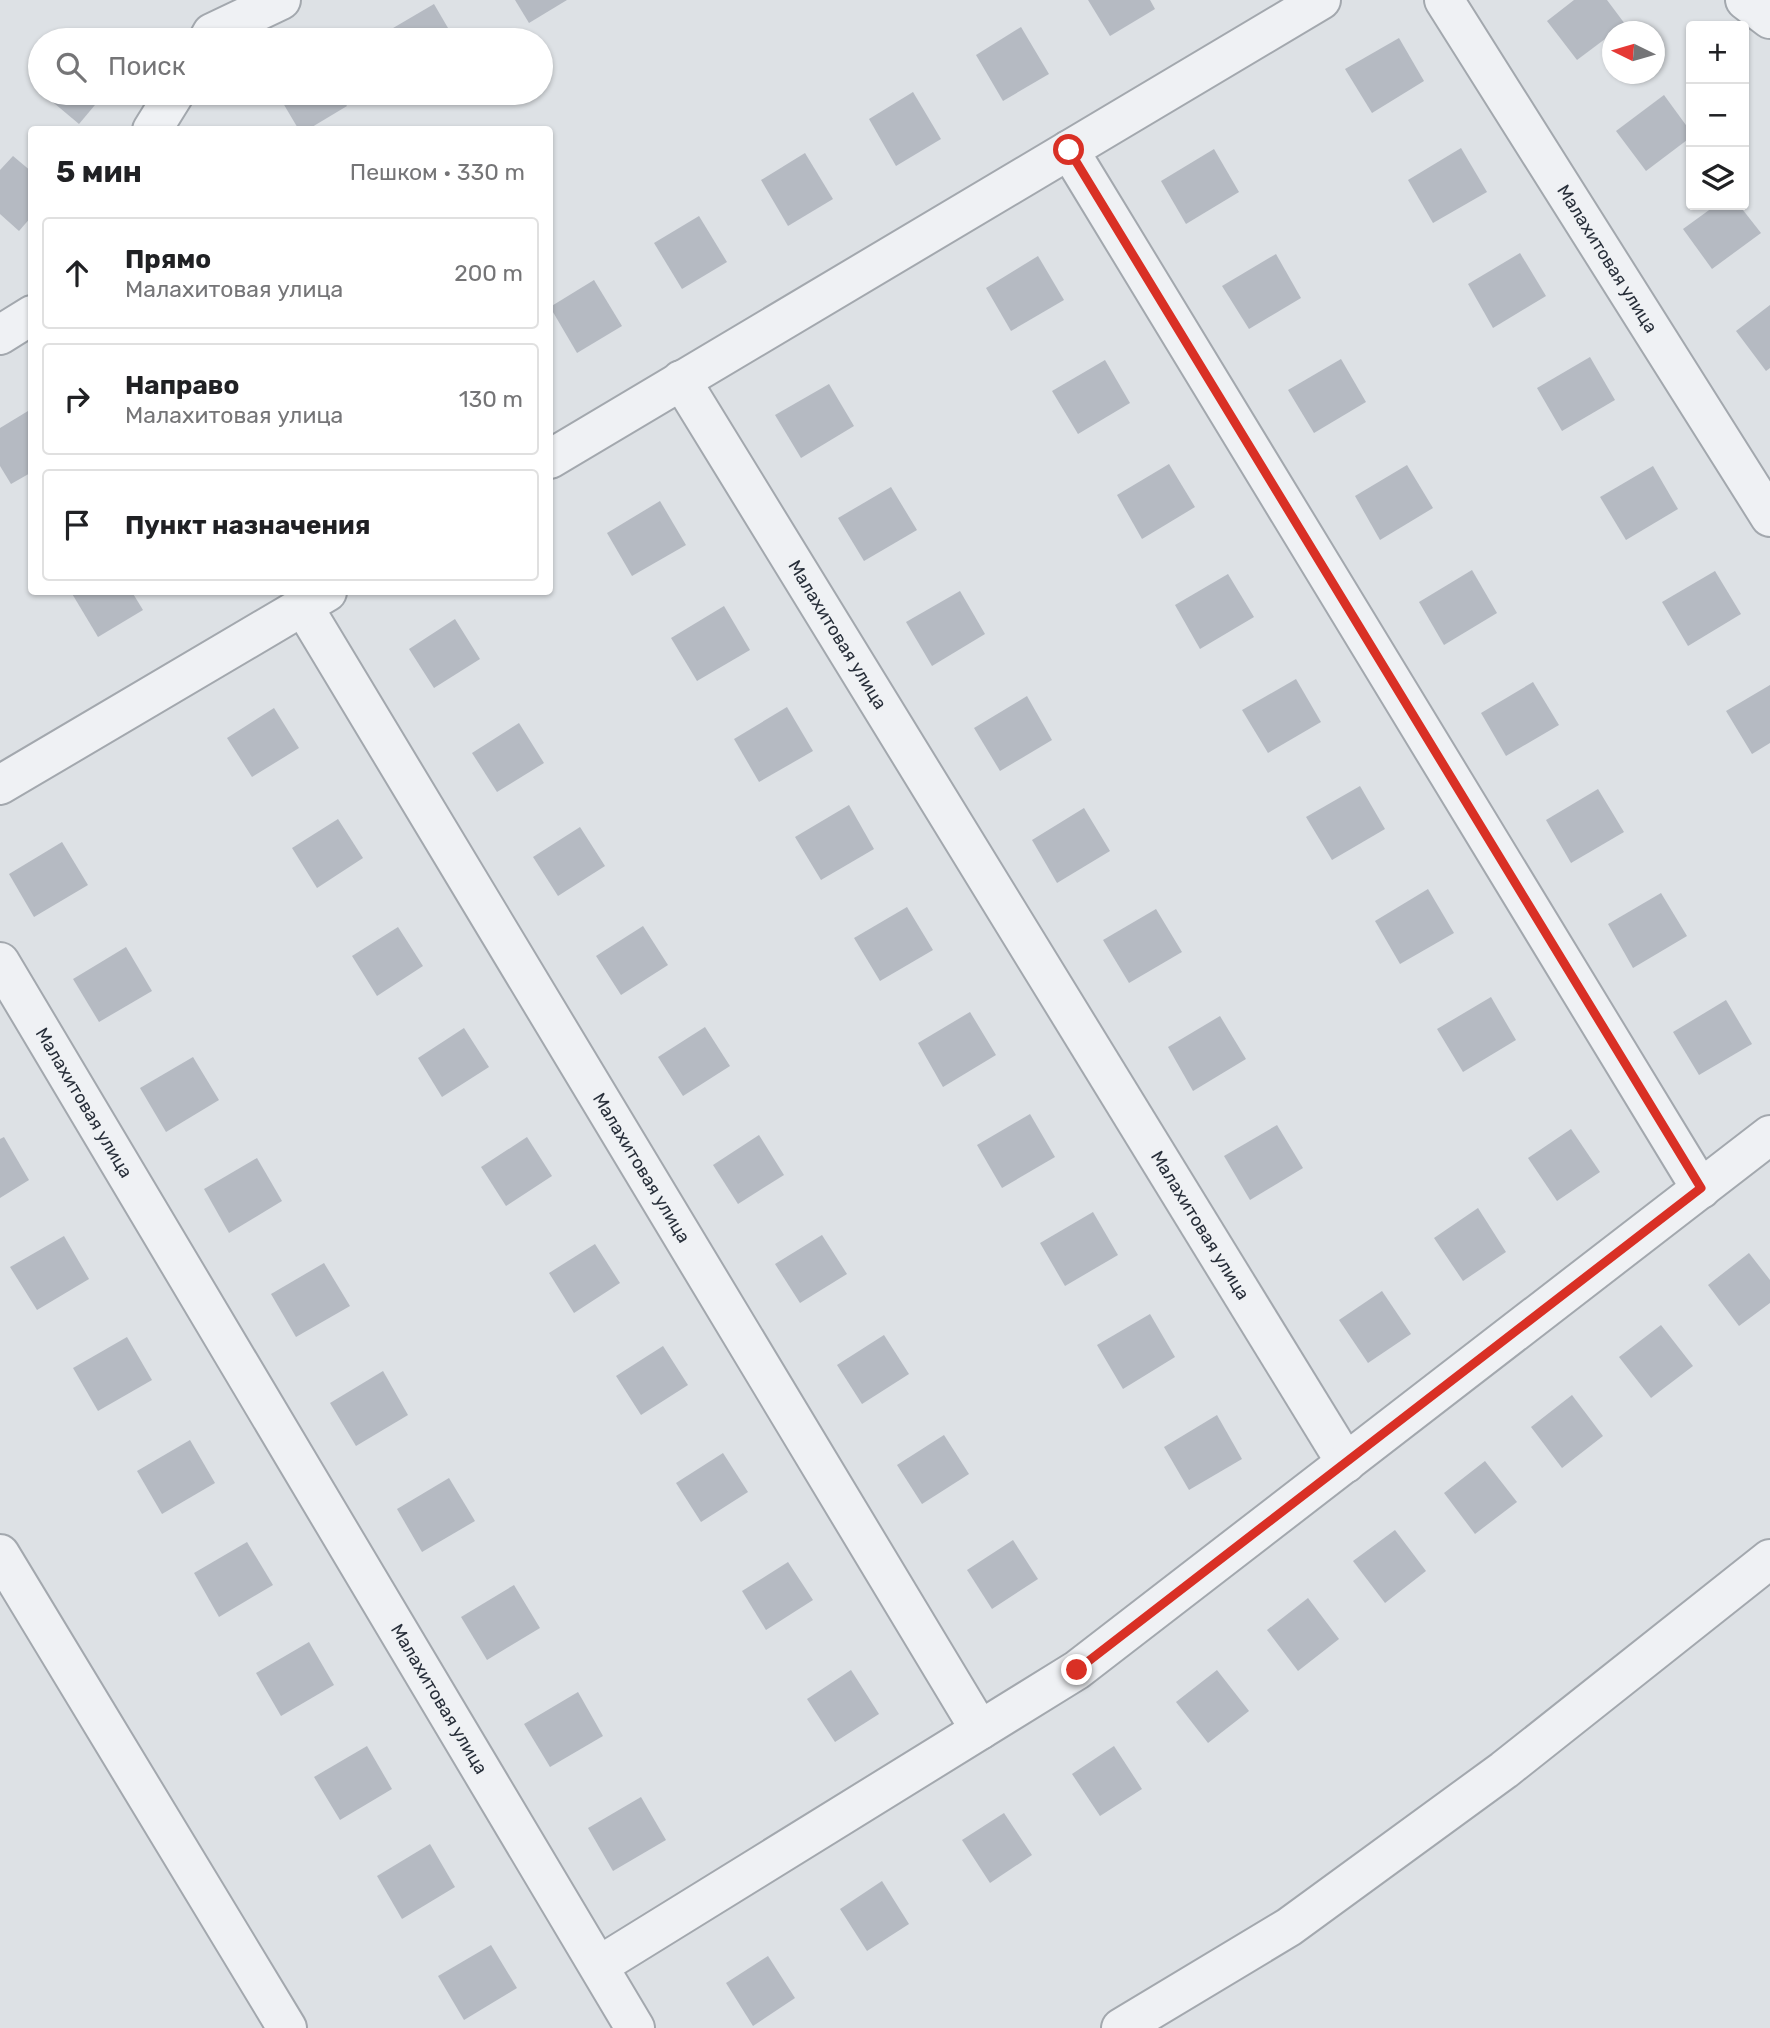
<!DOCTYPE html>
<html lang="ru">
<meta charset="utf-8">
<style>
:root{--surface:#fff;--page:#f2f2f2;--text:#202124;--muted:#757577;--line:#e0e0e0}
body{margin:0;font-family:Rubik,sans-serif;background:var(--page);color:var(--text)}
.controls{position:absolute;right:21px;top:21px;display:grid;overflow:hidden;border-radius:7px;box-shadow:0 2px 5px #0004}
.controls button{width:63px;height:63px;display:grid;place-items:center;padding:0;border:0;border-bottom:2px solid var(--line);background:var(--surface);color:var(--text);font:35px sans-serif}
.compass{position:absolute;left:1602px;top:21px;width:63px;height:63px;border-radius:50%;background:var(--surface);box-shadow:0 2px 5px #0004;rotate:275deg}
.stop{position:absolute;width:21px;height:21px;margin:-16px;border:5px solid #d93025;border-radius:50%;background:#fff}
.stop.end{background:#d93025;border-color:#fff;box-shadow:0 2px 7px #0008}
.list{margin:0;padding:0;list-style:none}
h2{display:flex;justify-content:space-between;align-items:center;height:91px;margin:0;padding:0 28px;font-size:30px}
h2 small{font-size:23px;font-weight:400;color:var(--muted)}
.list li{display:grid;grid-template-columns:46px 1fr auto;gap:21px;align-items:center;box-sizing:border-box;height:112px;margin:0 14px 14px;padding:0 14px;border:2px solid var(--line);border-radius:7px}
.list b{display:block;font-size:26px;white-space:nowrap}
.list p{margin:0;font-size:23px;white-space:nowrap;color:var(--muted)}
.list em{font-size:23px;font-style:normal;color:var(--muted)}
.icon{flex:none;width:38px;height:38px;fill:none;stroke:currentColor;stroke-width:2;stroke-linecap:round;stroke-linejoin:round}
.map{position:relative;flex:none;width:1770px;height:2028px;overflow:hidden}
.search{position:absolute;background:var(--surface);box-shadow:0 2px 5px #0004;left:28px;top:28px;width:525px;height:77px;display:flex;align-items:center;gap:18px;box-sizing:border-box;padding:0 24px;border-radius:38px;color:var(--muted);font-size:26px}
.panel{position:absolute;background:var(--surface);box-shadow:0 2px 5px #0004;left:28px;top:126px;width:525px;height:469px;border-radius:7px}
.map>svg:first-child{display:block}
.building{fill:#b5bac2}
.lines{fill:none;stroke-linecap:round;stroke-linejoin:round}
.minor-casing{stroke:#a3a8ae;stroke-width:42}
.minor{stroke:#eff1f4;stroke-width:38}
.route{stroke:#d93025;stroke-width:9}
.labels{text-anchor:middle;stroke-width:5;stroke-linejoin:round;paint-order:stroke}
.street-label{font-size:18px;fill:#282f3a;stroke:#eceff3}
</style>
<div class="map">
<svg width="1770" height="2028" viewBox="0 0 1770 2028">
<rect width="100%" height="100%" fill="#dde1e5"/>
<g class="building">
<path d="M515,0H567L529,23Z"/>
<path d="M1088,0H1150L1155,9L1110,36Z"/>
<path d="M1574,0H1607L1625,24L1577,60L1547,21Z"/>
<path d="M434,4L455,40H394L388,31Z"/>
<path d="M1021,27L1049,74L1003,101L976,55Z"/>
<path d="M1399,38L1424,81L1372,113L1345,69Z"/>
<path d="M913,92L941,139L896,166L869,119Z"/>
<path d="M42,93H105L79,124Z"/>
<path d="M277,93H339L347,106L307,130H299Z"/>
<path d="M1664,95L1691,132V137L1646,171L1616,131Z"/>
<path d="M1461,148L1487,192L1433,223L1408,180Z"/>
<path d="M1214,149L1239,192L1186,224L1161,181Z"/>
<path d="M805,153L833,199L788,226L761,180Z"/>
<path d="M13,156L32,172V216L19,231L0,214V170Z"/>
<path d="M1716,205H1739L1761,233L1712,269L1683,229Z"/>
<path d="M699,216L727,262L682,289L654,243Z"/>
<path d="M1520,253L1546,296L1493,328L1468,284Z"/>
<path d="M1276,254L1301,298L1249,329L1222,286Z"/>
<path d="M1038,256L1064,300L1011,331L986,288Z"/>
<path d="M594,280L622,326L577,353L550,307Z"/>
<path d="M1770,305V368L1766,371L1736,331Z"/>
<path d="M1590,357L1615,400L1562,431L1537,388Z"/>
<path d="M1341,359L1366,402L1314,433L1288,390Z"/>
<path d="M1105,360L1130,403L1078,434L1052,391Z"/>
<path d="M829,384L854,426L801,458L775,415Z"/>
<path d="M28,411L32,416V472L11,484L0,466V428Z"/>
<path d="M1169,464L1195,507L1142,539L1117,495Z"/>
<path d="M1407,465L1433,508L1380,540L1355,496Z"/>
<path d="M1653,466L1678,509L1626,540L1600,497Z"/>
<path d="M891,487L917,530L864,561L838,518Z"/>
<path d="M660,501L686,545L632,576L607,533Z"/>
<path d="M1472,570L1497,613L1444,645L1419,602Z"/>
<path d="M1715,571L1741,614L1688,646L1662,602Z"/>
<path d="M1228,574L1254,617L1200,649L1175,605Z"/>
<path d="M960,591L985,634L932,666L906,622Z"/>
<path d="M71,592H132L143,610L98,637Z"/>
<path d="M724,606L750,650L697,681L671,638Z"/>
<path d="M455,619L480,659L434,688L409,649Z"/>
<path d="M1296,679L1321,722L1268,753L1242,710Z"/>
<path d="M1533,682L1559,725L1506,756L1481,713Z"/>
<path d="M1770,685V743L1752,754L1726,711Z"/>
<path d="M1027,696L1052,740L1000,771L974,728Z"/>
<path d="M787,707L813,751L759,782L734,739Z"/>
<path d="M274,708L299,748L252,777L227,738Z"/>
<path d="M519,723L544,763L497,792L472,753Z"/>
<path d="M1360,786L1385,829L1332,860L1306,817Z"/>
<path d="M1598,789L1624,832L1571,863L1546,820Z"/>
<path d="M849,805L874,849L821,880L795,837Z"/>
<path d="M1084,808L1110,851L1057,883L1032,840Z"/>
<path d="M338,819L363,858L317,888L292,848Z"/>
<path d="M580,827L605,866L558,896L533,857Z"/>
<path d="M62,842L88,885L34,917L9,874Z"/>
<path d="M1428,889L1454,933L1400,964L1375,921Z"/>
<path d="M1661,893L1687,936L1633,968L1608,924Z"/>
<path d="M907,907L933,950L880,981L854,938Z"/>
<path d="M1156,909L1182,952L1129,983L1103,940Z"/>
<path d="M643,926L668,965L621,995L596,956Z"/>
<path d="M398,927L423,966L377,996L352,956Z"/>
<path d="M126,947L152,991L99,1022L73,979Z"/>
<path d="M1491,997L1516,1040L1463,1072L1437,1029Z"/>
<path d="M1726,1000L1752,1044L1699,1075L1673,1032Z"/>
<path d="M970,1012L996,1055L943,1087L918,1043Z"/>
<path d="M1220,1016L1246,1059L1193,1091L1168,1047Z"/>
<path d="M705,1027L730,1066L683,1096L658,1057Z"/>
<path d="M464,1028L489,1067L442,1097L418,1058Z"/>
<path d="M193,1057L219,1100L166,1132L140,1088Z"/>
<path d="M1030,1114L1055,1157L1002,1188L977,1145Z"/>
<path d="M1277,1125L1303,1168L1250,1200L1224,1156Z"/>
<path d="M1571,1129L1600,1172L1557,1201L1528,1158Z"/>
<path d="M759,1135L784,1175L738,1204L713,1165Z"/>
<path d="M4,1137L29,1180L0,1198V1139Z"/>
<path d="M527,1137L552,1176L506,1206L481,1167Z"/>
<path d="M257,1158L282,1201L229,1233L204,1189Z"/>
<path d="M1478,1208L1506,1252L1463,1281L1434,1238Z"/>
<path d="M1093,1212L1118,1255L1065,1286L1040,1243Z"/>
<path d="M822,1235L847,1274L800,1303L775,1264Z"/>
<path d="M64,1236L89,1279L37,1310L10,1267Z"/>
<path d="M595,1244L620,1283L574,1313L549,1273Z"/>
<path d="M1749,1253L1770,1280V1303L1739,1326L1708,1285Z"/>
<path d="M324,1263L350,1306L296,1337L271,1294Z"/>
<path d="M1382,1291L1411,1334L1368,1363L1339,1320Z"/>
<path d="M1150,1314L1175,1357L1123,1389L1097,1345Z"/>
<path d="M1661,1325L1693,1366L1651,1398L1619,1357Z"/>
<path d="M884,1335L909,1374L862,1404L837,1365Z"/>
<path d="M127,1337L152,1380L98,1411L73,1368Z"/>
<path d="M663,1346L688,1385L641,1415L616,1376Z"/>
<path d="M383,1371L408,1415L356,1446L330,1403Z"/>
<path d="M1572,1395L1603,1436L1562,1468L1531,1427Z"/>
<path d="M1217,1415L1242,1459L1189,1490L1164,1447Z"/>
<path d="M944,1435L969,1474L922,1504L897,1465Z"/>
<path d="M190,1440L215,1483L162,1514L137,1471Z"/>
<path d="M723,1453L748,1492L701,1522L676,1483Z"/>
<path d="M1485,1461L1517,1502L1475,1534L1444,1493Z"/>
<path d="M449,1478L475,1521L422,1552L397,1509Z"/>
<path d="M1395,1530L1426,1571L1385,1603L1353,1561Z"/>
<path d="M1013,1540L1038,1579L992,1609L967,1570Z"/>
<path d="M247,1542L273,1585L219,1617L194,1573Z"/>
<path d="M788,1562L813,1600L766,1630L742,1591Z"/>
<path d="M514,1585L540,1628L487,1660L461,1617Z"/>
<path d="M1308,1598L1339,1639L1298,1671L1267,1630Z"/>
<path d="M309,1642L334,1685L281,1716L256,1673Z"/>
<path d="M851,1670L879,1714L835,1742L807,1699Z"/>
<path d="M1217,1670L1249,1711L1208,1743L1176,1702Z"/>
<path d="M578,1692L603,1736L550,1767L524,1724Z"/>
<path d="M367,1746L392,1789L340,1820L314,1777Z"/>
<path d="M1114,1746L1142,1789L1100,1816L1072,1774Z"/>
<path d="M641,1797L666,1840L613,1871L588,1828Z"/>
<path d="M1004,1813L1032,1855L990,1883L962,1840Z"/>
<path d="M430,1844L455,1887L402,1919L377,1876Z"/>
<path d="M882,1881L909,1924L867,1951L840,1909Z"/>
<path d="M491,1945L517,1988L464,2020L438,1976Z"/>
<path d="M768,1956L795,1998L753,2026L726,1983Z"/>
</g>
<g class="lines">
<g class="minor-casing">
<g id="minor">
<path id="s1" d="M1444,0L1770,517"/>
<path d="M1745,0L1770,19"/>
<path d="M208,40L212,33L281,0"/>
<path d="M152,130L175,93"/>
<path d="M1069,150L1701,1189"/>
<path d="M0,335L32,315"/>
<path id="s2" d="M681,380L1346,1463"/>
<path d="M550,459L1321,0"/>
<path id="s3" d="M303,606L980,1730"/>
<path d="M0,785L327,592"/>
<path id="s4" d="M0,962L635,2028"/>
<path d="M0,1554L287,2028"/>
<path d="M600,1965L1077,1670L1770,1135"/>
<path d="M1121,2028L1289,1927L1504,1770L1770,1559"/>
</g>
</g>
<use href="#minor" class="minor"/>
</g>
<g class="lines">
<path class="route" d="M1069,150L1701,1188L1077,1670"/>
</g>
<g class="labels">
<g class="street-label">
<text dy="6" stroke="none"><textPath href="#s1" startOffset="306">Малахитовая улица</textPath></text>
<text dy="6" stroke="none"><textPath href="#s2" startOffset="299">Малахитовая улица</textPath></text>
<text dy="6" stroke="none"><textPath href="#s4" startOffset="164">Малахитовая улица</textPath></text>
<text dy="6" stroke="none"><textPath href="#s3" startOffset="656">Малахитовая улица</textPath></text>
<text dy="6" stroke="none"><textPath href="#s2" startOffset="992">Малахитовая улица</textPath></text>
<text dy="6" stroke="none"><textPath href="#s4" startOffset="858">Малахитовая улица</textPath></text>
</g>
</g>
</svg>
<div class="controls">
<button>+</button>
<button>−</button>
<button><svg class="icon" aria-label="layers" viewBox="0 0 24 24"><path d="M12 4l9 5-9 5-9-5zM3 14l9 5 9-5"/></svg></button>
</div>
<svg class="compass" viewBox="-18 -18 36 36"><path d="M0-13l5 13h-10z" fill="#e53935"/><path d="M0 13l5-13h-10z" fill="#757577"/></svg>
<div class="stop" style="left:1069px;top:150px"></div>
<div class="stop end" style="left:1077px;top:1670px"></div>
<div class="search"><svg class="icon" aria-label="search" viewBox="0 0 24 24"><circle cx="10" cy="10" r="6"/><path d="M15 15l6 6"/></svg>Поиск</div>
<section class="panel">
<h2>5 мин<small>Пешком · 330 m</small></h2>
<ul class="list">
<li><svg class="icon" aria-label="ahead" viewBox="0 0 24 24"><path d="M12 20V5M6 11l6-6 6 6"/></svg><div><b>Прямо</b><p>Малахитовая улица</p></div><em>200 m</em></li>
<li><svg class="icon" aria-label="right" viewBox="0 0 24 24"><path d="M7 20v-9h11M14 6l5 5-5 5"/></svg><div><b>Направо</b><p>Малахитовая улица</p></div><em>130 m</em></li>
<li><svg class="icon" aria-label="arrive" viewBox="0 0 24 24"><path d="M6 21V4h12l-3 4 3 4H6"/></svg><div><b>Пункт назначения</b></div></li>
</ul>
</section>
</div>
